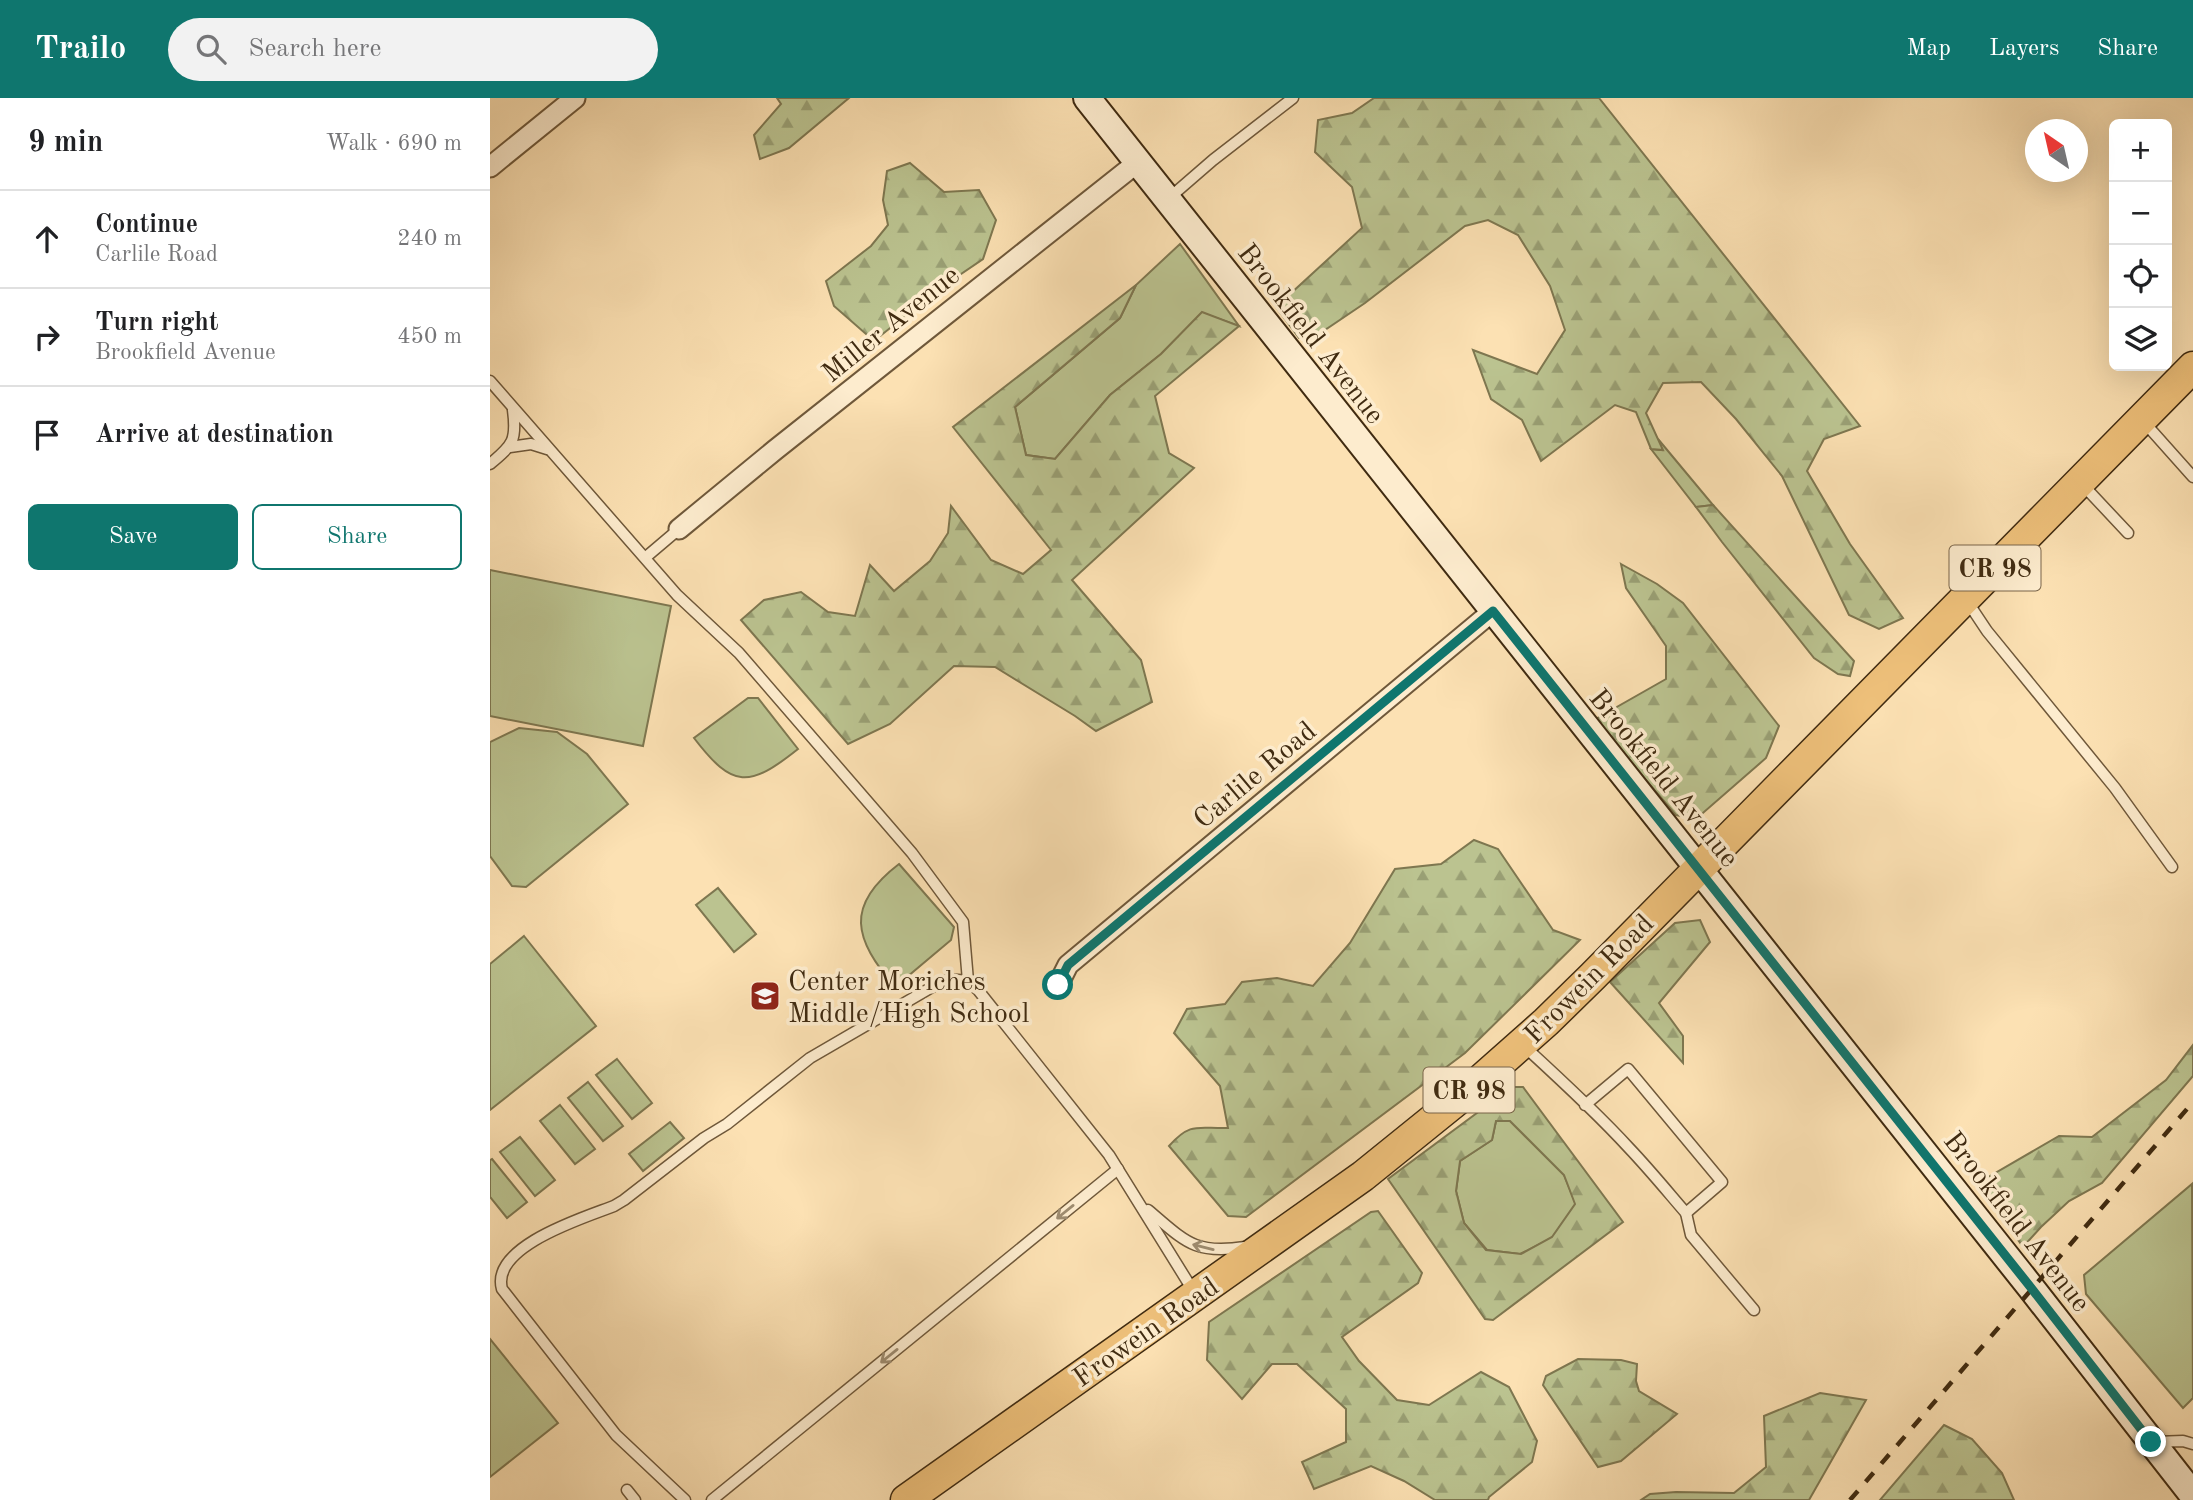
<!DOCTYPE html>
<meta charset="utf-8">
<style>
:root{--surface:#fff;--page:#f2f2f2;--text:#202124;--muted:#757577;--line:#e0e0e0;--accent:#0f766e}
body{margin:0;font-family:"Old Standard TT",serif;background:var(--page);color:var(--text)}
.controls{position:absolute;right:21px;top:21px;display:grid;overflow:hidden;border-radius:10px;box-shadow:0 7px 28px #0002}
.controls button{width:63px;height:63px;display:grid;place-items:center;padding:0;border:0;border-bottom:2px solid var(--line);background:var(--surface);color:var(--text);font:35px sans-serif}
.compass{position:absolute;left:1535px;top:21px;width:63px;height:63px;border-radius:50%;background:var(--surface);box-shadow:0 7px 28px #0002;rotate:326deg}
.stop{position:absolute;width:21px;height:21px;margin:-16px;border:5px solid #0f766e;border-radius:50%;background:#fff}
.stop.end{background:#0f766e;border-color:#fff;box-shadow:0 2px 7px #0008}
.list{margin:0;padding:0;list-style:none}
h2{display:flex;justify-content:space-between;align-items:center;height:91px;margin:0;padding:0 28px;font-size:30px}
h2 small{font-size:23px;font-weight:400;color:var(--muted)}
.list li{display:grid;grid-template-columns:46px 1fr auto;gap:21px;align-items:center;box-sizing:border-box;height:98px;padding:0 28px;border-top:2px solid var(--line)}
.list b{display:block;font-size:26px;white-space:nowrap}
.list p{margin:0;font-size:23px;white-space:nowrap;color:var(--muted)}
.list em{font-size:23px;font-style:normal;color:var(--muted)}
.actions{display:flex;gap:14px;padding:21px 28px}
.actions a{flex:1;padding:16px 0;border:2px solid var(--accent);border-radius:10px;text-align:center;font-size:24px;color:var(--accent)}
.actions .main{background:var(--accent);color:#fff}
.icon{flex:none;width:38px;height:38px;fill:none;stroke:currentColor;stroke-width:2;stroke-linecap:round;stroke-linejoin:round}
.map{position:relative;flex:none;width:1703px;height:1402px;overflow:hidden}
header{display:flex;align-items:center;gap:42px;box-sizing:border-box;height:98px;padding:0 35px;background:var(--accent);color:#fff}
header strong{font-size:33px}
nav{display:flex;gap:38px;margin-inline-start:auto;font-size:24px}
.search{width:490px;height:63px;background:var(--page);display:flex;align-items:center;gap:18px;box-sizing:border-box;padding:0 24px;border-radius:38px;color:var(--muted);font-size:26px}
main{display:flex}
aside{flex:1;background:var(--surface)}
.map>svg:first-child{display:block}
.grass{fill:#bbc390;stroke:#7e7750;stroke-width:2}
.forest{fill:url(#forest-firs);stroke:#7e7750;stroke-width:2;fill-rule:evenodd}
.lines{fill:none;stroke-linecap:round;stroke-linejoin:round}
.service-casing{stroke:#6f583a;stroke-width:13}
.minor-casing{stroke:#6f583a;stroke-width:23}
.secondary-casing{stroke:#402b11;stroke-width:30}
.primary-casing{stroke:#402b11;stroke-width:33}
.service{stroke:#fdecce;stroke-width:10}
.minor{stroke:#fdecce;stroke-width:19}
.secondary{stroke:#fdecce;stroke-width:26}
.primary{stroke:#eec07a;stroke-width:30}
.rail{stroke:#402b11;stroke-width:4.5;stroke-dasharray:12 12;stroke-linecap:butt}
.oneway{stroke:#9e8c70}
.route{stroke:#0f766e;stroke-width:9}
.labels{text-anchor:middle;stroke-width:7;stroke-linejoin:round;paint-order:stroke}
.shield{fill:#fdecce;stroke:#79654a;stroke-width:2}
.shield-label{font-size:26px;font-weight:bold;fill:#402b11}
.street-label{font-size:28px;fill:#402b11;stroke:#fdecce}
.poi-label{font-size:28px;fill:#402b11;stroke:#fdecce;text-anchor:start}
</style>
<header>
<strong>Trailo</strong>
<div class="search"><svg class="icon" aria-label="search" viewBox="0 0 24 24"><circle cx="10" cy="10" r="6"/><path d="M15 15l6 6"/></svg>Search here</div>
<nav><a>Map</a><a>Layers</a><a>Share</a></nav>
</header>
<main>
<aside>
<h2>9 min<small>Walk · 690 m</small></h2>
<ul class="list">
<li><svg class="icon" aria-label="ahead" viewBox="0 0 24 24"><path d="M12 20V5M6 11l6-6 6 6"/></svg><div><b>Continue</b><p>Carlile Road</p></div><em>240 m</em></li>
<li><svg class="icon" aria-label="right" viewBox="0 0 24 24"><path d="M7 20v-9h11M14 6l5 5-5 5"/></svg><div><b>Turn right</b><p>Brookfield Avenue</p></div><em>450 m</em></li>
<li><svg class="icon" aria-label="arrive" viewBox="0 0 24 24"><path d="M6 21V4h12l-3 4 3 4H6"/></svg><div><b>Arrive at destination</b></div></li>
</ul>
<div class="actions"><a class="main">Save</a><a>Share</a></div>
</aside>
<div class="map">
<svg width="1703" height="1402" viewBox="0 0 1703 1402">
<defs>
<pattern id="forest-firs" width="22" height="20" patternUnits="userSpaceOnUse" patternTransform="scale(1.75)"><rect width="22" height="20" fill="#bbc390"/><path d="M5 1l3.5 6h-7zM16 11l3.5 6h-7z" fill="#999f74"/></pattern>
</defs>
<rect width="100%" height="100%" fill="#fce1b3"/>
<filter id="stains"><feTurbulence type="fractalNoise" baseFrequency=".00286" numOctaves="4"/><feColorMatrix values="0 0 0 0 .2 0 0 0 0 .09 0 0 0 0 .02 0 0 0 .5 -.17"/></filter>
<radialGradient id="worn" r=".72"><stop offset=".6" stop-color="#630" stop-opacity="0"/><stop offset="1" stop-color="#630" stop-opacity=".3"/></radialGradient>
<g class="grass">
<path d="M690,146L749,228L712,215L671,256L620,297L565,361L536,357L525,309L630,220L646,187Z"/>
<path d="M1168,341L1223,407L1206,409L1161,351L1172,352Z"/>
<path d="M0,472L181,508L153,648L0,618Z"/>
<path d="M258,600H268L308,651C259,690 243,691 204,640Z"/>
<path d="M29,630L67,634L97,656L138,706L36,789L22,788L0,758V644Z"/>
<path d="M409,766L464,829L461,842L405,889C364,841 354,808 409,766Z"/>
<path d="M228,790L266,836L244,854L206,807Z"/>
<path d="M34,838L106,928L0,1012V866Z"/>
<path d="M127,961L162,1005L142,1021L106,977Z"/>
<path d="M98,984L133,1028L113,1043L78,1000Z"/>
<path d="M70,1007L105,1051L85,1066L50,1023Z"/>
<path d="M1006,1023H1020L1074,1077L1086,1106L1062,1140L1030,1156L997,1152L974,1125L966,1093L970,1063L1002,1042Z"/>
<path d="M180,1024L194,1040L153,1073L139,1056Z"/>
<path d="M30,1039L65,1082L45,1098L10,1054Z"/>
<path d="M2,1061L37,1104L17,1120L0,1099V1062Z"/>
<path d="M1702,1086L1703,1300L1693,1310L1596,1196L1594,1177Z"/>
<path d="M0,1241L68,1325L0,1379Z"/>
</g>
<g class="forest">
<path d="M287,0H359L299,50L270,61L264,37L291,6Z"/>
<path d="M884,0H1109L1370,328L1334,341L1317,373L1360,446L1413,520L1389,531L1359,517L1292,378L1246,321L1211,284L1173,285L1156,315L1173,352L1161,351L1146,314L1125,307L1051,363L1032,322L1001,301L983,252L1047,276L1075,232L1060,188L1028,137L998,122L975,128L875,205L826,238L809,240L786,209L872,130L862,89L825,54L828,22L862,15Z"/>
<path d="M420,65L454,94L489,92L506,122L493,161L446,193L384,243L344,208L336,183L381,148L398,127L393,102L397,73Z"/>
<path d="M646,187L630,220L525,309L536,357L565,361L620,297L671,256L712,214L749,228L665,298L679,355L704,370L582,482L651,562L662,604L606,633L585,618L505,569L464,568L400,626L358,646L251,522L274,502L311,494L338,514L365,518L380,467L404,493L440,463L458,435L461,408L501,462L533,476L561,452L463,329Z"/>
<path d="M1223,407L1364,563L1360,578L1348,576L1324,560L1232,444L1206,409Z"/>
<path d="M1131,466L1167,486L1193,505L1289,628L1276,660L1206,721L1186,717L1104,622L1176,581V548L1136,490Z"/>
<path d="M984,742L1008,751L1063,832L1090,842L975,955L756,1119L738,1118L679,1048C701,1023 709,1031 738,1030L730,988L684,935L697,911L735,906L752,884L787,880L823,888L860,845L905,771L951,766Z"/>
<path d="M1210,822L1220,844L1169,905L1193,938V965L1120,884L1185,825Z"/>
<path d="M1703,947V978L1612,1085L1579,1103L1551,1129L1533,1149L1488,1085L1569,1038L1602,1039L1676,982Z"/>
<path d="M1022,989H1033L1133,1124L1003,1222L995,1221L898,1081ZM1006,1023H1020L1074,1077L1085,1106L1062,1139L1031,1156L996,1152L974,1125L966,1093L970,1063L1002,1042Z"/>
<path d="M888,1113L932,1175L928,1185L852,1239L869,1263L907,1302L939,1307L991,1274L1019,1289L1047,1343L1042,1364L999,1399L998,1402H945L914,1383L881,1368L824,1391L812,1364L856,1344V1311L807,1266H782L752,1301L717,1262L719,1224L881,1114Z"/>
<path d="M1088,1261L1131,1262L1147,1266L1146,1283L1149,1293L1187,1316L1131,1363L1108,1369L1053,1287L1056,1278Z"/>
<path d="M1330,1295L1376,1302L1319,1402H1151L1160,1396L1186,1394L1244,1395L1276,1369L1274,1318Z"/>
<path d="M1454,1327L1482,1341L1512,1375L1524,1402H1390Z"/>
</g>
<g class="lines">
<g class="service-casing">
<g id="service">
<path d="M678,101L723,62L803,0"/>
<path d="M0,283L187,497L249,555L422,755L473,824L478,883"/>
<path d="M1654,324L1703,379"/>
<path d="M20,349L41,346L57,351"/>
<path d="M0,366C23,347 27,342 23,312"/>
<path d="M1592,386L1638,435"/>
<path d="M156,459L189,431"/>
<path d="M1477,503L1497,533L1625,690L1682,769"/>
<path d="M1035,949C1070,981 1107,1015 1139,1050C1159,1071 1177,1093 1196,1115L1232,1084L1138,971L1095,1007"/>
<path d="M658,1112C695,1143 704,1157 755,1149"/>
<path d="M1196,1115L1201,1137L1264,1212"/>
<path d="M1665,1344L1693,1343L1703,1346"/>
<path d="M137,1392L145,1402"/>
<path d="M195,1402L126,1337L12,1191C0,1148 96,1119 124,1108L134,1102L214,1040L237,1026L320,960L449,885C465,879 476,881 488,892L619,1057L704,1194"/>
<path d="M222,1402L628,1071"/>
</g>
</g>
<g class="minor-casing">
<g id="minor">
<path d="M0,69L85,0"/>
<path d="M189,431L285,352L648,64"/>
<path d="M568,887L578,867L1003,513"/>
</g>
</g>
<g class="secondary-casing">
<path id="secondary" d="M597,0L1542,1191L1703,1397"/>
</g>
<g class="primary-casing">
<path id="primary" d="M416,1402L873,1078L977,994L1056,924L1103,878L1703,269"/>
</g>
<use href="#service" class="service"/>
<use href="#minor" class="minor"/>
<use href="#secondary" class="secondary"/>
<use href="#primary" class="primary"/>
<path class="rail" d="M1360,1402L1703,1004"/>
</g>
<defs><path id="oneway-shaft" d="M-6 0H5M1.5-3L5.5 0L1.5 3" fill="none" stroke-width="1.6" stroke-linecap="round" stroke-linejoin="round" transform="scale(1.75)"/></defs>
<g class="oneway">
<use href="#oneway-shaft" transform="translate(575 1114) rotate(141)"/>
<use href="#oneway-shaft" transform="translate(713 1149) rotate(-166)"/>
<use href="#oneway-shaft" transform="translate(399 1258) rotate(141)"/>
</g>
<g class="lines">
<path class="route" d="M568,887L578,867L1003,513L1542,1191L1661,1344"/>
</g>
<defs>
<g id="school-square" transform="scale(1.575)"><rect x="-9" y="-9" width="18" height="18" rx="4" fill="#8f2418" stroke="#fdecce"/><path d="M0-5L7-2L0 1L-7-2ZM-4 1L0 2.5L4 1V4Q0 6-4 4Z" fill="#fff"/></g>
</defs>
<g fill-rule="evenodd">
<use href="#school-square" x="275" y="898"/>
</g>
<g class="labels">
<g class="shield">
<rect x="1459.5" y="447.5" width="91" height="45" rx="5"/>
<rect x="933.5" y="969.5" width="91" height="45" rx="5"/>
</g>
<g class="shield-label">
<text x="1505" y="479">CR 98</text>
<text x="979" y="1001">CR 98</text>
</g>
<g class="street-label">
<text transform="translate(400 225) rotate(-39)" y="10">Miller Avenue</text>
<text transform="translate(822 235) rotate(52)" y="10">Brookfield Avenue</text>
<text transform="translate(764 676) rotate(-40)" y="10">Carlile Road</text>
<text transform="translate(1175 679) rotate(51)" y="10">Brookfield Avenue</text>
<text transform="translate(1098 880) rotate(-45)" y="10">Frowein Road</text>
<text transform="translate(1528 1123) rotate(52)" y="10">Brookfield Avenue</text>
<text transform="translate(655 1233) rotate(-35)" y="10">Frowein Road</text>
</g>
<g class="poi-label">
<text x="298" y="892">Center Moriches<tspan x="298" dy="32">Middle/High School</tspan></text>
</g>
</g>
<rect width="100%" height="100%" filter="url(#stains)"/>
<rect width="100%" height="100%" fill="url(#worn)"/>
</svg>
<div class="controls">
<button>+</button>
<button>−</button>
<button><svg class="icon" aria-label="locate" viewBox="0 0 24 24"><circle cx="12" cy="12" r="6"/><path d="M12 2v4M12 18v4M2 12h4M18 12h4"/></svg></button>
<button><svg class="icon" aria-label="layers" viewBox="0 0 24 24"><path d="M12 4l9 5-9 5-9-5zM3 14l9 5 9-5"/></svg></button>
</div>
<svg class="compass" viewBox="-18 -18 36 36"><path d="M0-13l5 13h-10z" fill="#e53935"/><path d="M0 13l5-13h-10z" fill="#757577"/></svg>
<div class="stop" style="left:568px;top:887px"></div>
<div class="stop end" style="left:1661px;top:1344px"></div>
</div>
</main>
